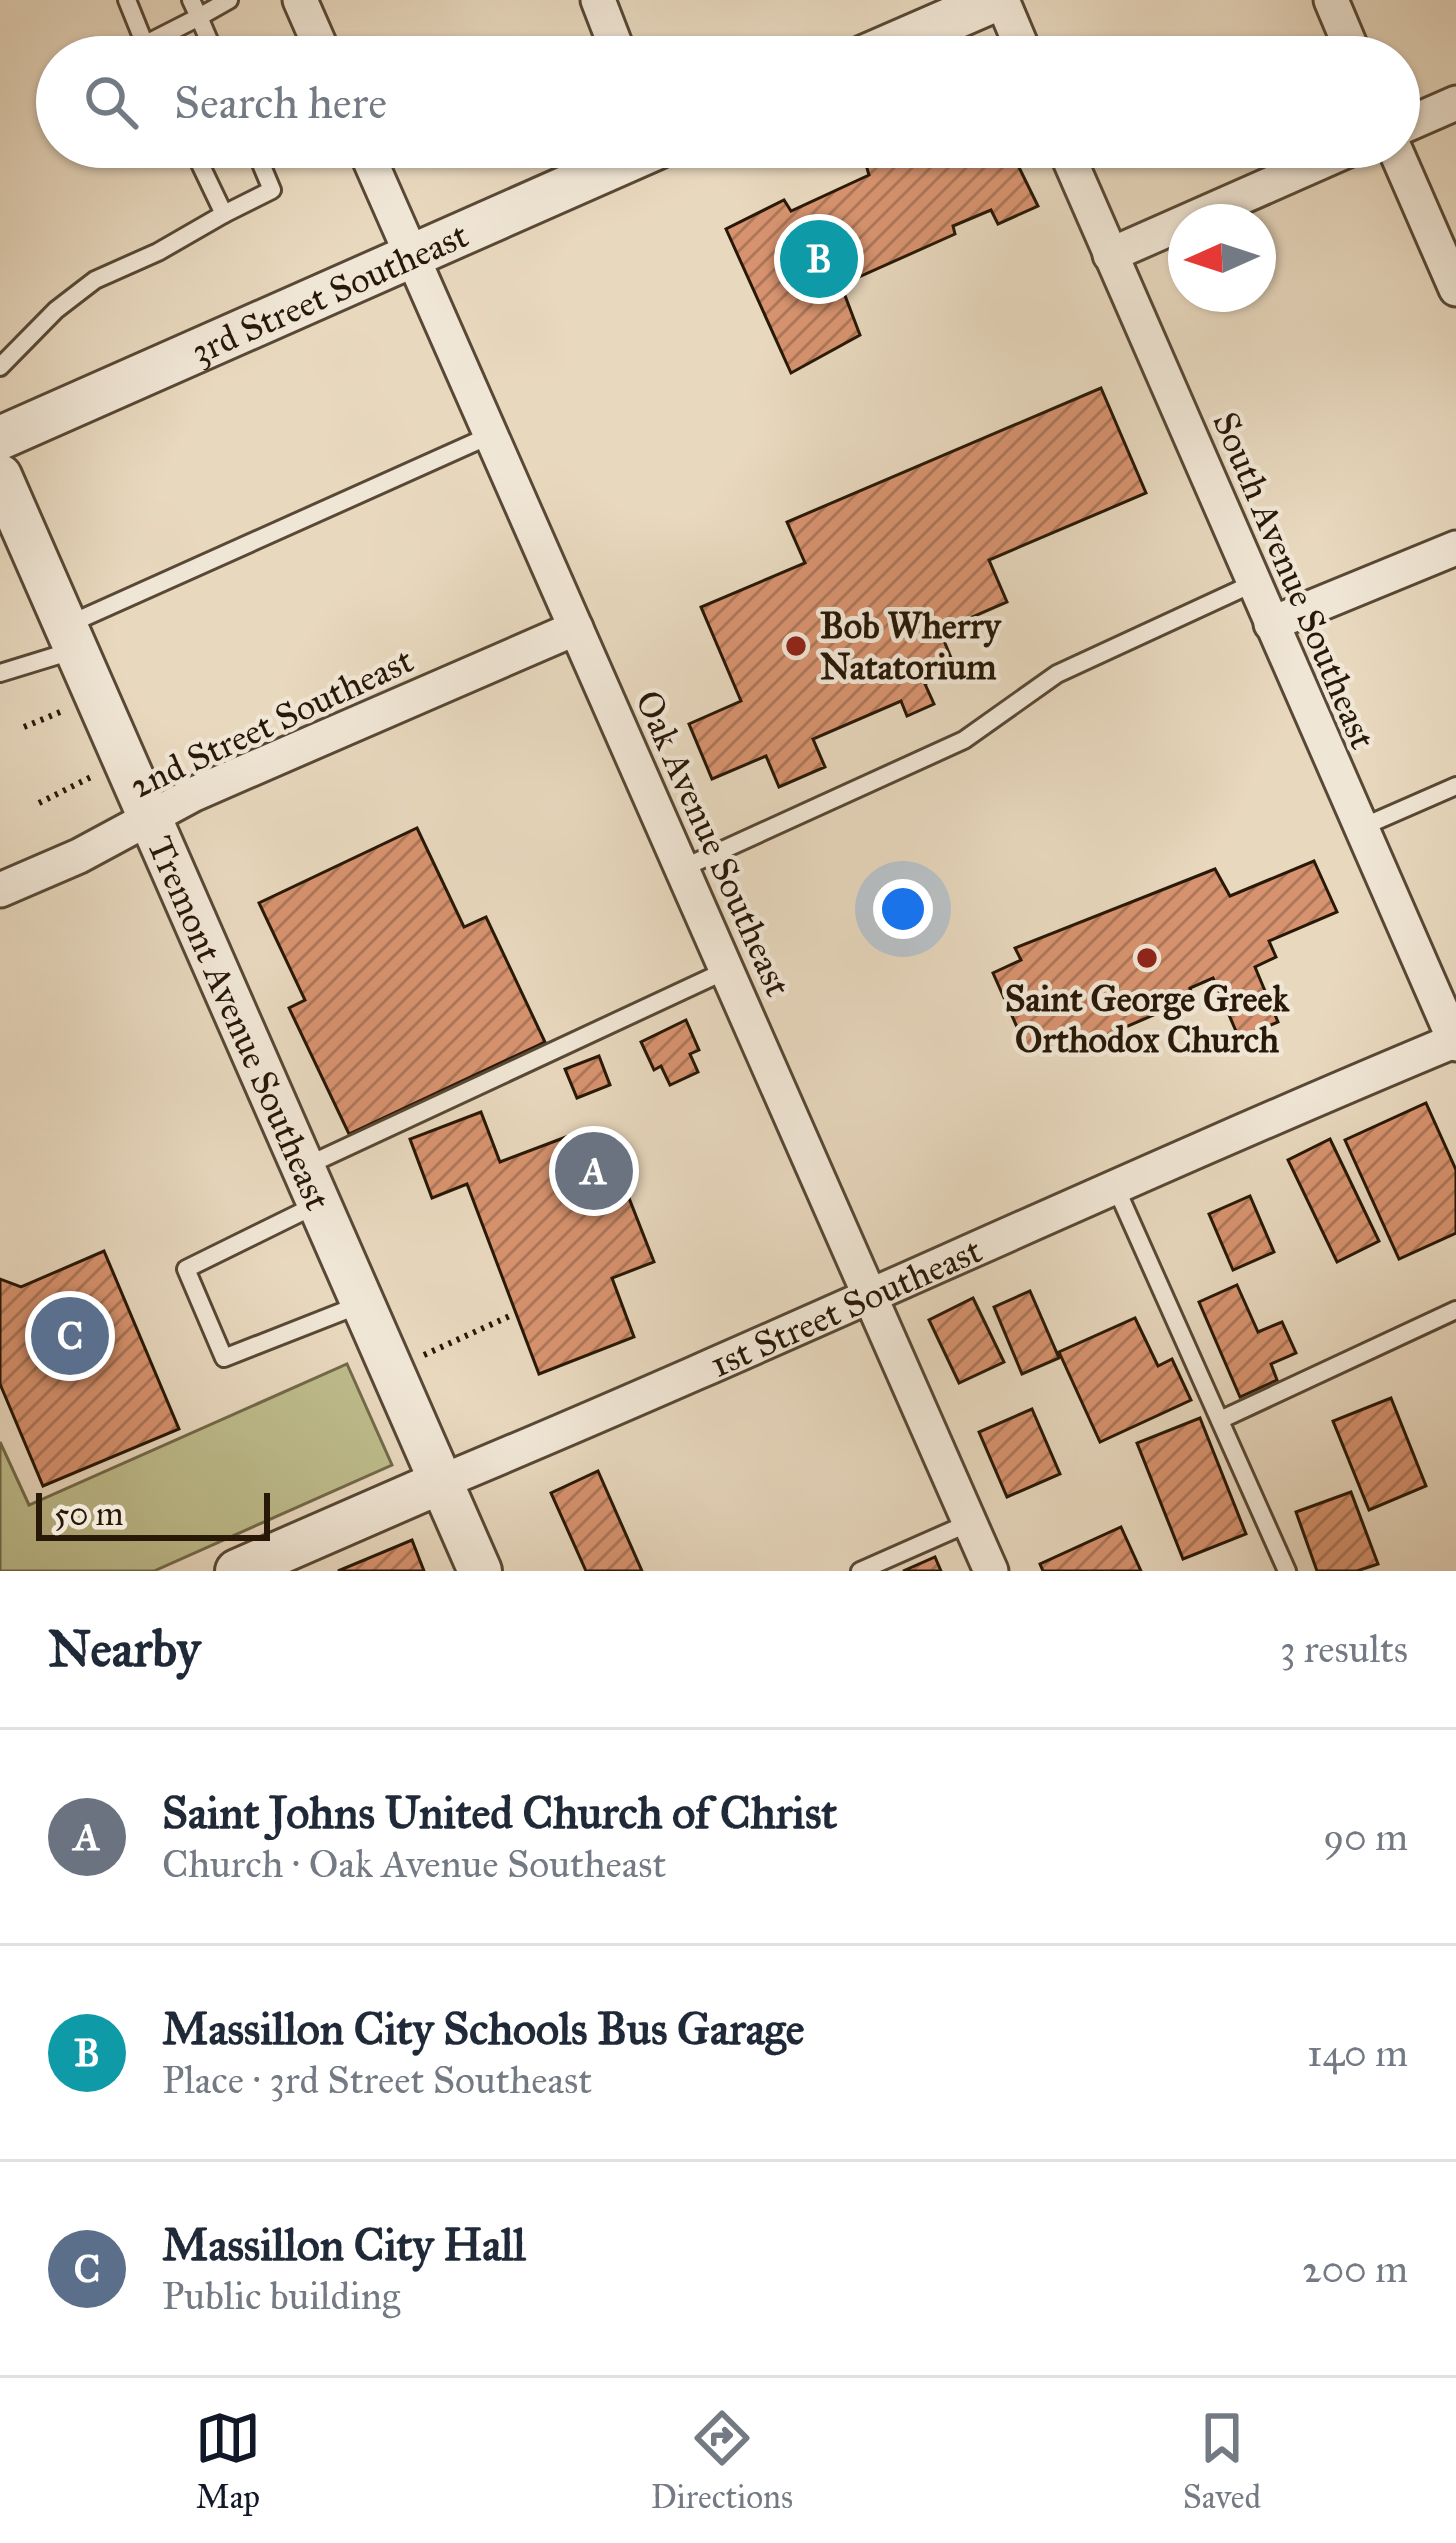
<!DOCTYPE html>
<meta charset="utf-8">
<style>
:root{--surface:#fff;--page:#f6f6f7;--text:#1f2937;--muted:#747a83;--line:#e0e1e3;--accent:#111827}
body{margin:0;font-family:"IM FELL Great Primer",serif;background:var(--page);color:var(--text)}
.compass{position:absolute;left:1168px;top:204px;width:108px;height:108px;border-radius:50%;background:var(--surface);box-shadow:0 3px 9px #0004;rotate:267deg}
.scale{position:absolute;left:36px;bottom:30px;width:234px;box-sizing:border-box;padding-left:12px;border:6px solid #281807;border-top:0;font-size:33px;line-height:42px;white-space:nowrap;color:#281807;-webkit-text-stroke:9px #f0e6d5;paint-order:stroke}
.you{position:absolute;left:903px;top:909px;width:42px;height:42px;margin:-30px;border:9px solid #fff;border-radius:50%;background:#1a73e8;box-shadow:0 0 0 18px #1a73e833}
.badge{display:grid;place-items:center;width:78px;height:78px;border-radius:50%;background:var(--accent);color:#fff;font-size:39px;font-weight:700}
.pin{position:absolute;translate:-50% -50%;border:6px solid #fff;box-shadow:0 3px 12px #0006}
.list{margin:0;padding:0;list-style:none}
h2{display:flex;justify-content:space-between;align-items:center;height:156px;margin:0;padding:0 48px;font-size:51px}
h2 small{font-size:39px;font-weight:400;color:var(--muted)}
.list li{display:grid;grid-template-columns:78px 1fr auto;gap:36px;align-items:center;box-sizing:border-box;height:216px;padding:0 48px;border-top:3px solid var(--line)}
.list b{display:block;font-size:45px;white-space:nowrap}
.list p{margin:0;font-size:39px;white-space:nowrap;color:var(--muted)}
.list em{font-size:39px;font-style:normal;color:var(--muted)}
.icon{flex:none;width:66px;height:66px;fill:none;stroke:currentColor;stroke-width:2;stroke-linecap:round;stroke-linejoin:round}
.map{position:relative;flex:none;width:1456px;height:1571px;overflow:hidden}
.search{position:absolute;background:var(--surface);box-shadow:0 3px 9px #0004;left:36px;right:36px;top:36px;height:132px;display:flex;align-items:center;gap:30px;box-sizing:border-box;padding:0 42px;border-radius:66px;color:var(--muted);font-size:45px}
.sheet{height:804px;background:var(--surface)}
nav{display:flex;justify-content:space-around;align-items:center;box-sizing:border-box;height:168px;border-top:3px solid var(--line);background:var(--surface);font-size:33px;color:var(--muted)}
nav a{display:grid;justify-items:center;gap:6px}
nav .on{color:var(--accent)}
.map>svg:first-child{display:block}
.park{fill:#bebc8c;stroke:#736a4a;stroke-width:3}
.building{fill:url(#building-hatch);stroke:#281807;stroke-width:3}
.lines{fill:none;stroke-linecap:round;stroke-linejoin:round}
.service-casing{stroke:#584835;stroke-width:22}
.minor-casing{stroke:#584835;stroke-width:39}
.tertiary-casing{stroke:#584835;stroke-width:48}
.path{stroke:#281807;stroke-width:6;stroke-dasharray:3 6;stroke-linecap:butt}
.service{stroke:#f0e6d5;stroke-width:16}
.minor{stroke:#f0e6d5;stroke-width:33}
.tertiary{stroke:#f0e6d5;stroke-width:42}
.poi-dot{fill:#8f2418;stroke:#f0e6d5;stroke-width:4.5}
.labels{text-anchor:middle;stroke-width:9;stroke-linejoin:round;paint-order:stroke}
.street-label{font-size:36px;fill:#281807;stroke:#f0e6d5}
.poi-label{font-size:36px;font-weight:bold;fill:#281807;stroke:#f0e6d5;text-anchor:start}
</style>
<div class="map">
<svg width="1456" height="1571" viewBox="0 0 1456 1571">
<defs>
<pattern id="building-hatch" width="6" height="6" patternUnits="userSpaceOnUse" patternTransform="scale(3)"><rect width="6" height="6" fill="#d7936f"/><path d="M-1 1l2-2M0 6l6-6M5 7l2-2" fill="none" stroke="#ae7759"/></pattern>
</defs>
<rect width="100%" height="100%" fill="#e8d8be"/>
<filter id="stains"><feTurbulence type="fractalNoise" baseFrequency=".00167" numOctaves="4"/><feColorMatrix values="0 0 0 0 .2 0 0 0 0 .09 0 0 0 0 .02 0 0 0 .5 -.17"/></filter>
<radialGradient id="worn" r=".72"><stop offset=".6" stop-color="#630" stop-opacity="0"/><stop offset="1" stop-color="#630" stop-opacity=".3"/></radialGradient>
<path class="park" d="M347,1364L392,1465L154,1571H0V1442L29,1505Z"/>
<g class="building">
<path d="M891,147H1009L1038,206L998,224L991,210L953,226L955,234L841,285L860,335L791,373L726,229L784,200L791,211L869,175L864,158Z"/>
<path d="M1101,388L1146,493L989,560L1007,602L940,631L956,670L925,684L934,704L907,716L901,701L813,739L825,767L779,787L766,756L712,779L689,724L741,701L701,607L805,563L787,522Z"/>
<path d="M417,828L464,927L486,917L545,1042L349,1134L289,1008L305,1000L259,903Z"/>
<path d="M1314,861L1337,912L1269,941L1276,957L1255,967L1278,1022L1239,1038L1213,978L1190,988L1193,998L1063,1054L1058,1043L1029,1054L993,973L1021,960L1015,948L1215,869L1230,896Z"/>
<path d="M686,1020L699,1050L690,1054L698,1072L670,1085L661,1066L654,1070L641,1042Z"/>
<path d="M599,1056L610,1085L577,1098L565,1069Z"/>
<path d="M1426,1103L1456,1170V1233L1399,1259L1345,1140Z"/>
<path d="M481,1112L500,1162L566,1137L584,1183L618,1170L654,1262L612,1278L634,1337L539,1374L467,1184L432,1198L410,1139Z"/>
<path d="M1330,1139L1379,1241L1337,1262L1288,1160Z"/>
<path d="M1250,1196L1274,1252L1233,1270L1209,1214Z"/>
<path d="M104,1251L179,1429L43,1486L0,1384V1279L21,1287Z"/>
<path d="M1237,1285L1258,1332L1282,1322L1296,1353L1271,1364L1277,1380L1240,1397L1199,1302Z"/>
<path d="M1030,1291L1059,1358L1022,1374L994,1307Z"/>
<path d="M973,1298L1004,1362L959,1383L929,1320Z"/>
<path d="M1135,1318L1158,1366L1172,1359L1191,1400L1100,1442L1059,1352Z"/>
<path d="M1391,1398L1426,1486L1369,1510L1333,1421Z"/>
<path d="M1032,1409L1060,1474L1007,1497L979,1432Z"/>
<path d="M1200,1418L1246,1534L1183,1559L1137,1443Z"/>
<path d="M598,1471L642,1571H586L551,1493Z"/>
<path d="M1351,1492L1378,1564L1357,1571H1317L1296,1512Z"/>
<path d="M1121,1527L1141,1571H1043L1040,1564Z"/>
<path d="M412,1540L424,1571H338Z"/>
<path d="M935,1557L941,1571H903Z"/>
</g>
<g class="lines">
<g class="service-casing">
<g id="service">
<path d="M127,0L150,57"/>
<path d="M144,45L199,17L191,0"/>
<path d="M216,57L199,17L229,0"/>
<path d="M192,147L224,214L272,190L254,147"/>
<path d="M0,367L56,310L95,280L158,252L224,214"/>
<path d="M65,626L491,435"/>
<path d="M0,673L75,650"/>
<path d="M1360,828L1456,786"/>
<path d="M683,868L964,740L1057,674L1254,583"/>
<path d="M304,1167L727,970"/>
<path d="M1116,1188L1287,1571"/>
<path d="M318,1204L186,1269L224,1358L359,1305"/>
<path d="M1220,1420L1456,1310"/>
<path d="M860,1571L969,1523"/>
</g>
</g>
<g class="minor-casing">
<g id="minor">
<path d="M300,0L325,57"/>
<path d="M598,0L620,57"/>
<path d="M1002,0L1026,57"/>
<path d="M1331,0L1355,57"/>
<path d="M1399,128L1456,103"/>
<path d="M364,147L991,1571"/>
<path d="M1064,147L1456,1044"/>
<path d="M1394,147L1456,289"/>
<path d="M1110,255L1355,147"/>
<path d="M1271,624L1456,548"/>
<path d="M0,890L79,856L194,794L576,628"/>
<path id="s1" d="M441,1482C782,1340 1115,1182 1456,1040"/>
</g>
</g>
<g class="tertiary-casing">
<g id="tertiary">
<path d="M864,57L995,0"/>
<path id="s2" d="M0,438L658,147"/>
<path id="s3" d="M0,476L480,1571"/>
<path d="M237,1571L441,1482"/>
</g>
</g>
<g class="path">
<path d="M24,727L65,710"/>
<path d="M39,803L95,775"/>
<path d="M424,1355L514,1314"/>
</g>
<use href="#service" class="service"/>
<use href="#minor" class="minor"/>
<use href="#tertiary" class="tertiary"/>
</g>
<g class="poi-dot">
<circle cx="796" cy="646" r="12"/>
<circle cx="1147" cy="958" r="12"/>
</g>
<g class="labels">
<g class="street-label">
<text dy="13" stroke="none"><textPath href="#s2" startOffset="360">3rd Street Southeast</textPath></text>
<text transform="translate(1295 580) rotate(67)" y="13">South Avenue Southeast</text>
<text transform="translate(271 722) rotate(-25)" y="13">2nd Street Southeast</text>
<text transform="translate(714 843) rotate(66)" y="13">Oak Avenue Southeast</text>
<text dy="13" stroke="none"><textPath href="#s3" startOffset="597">Tremont Avenue Southeast</textPath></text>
<text dy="13" stroke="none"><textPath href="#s1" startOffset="441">1st Street Southeast</textPath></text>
</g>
<g class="poi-label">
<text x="820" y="638">Bob Wherry<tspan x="820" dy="41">Natatorium</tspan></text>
<text x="1147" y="1011" text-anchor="middle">Saint George Greek<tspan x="1147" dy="41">Orthodox Church</tspan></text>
</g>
</g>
<rect width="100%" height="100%" filter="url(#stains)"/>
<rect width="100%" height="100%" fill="url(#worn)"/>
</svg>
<svg class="compass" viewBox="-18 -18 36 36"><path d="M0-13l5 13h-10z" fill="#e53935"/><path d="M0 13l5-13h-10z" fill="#747a83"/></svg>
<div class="scale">50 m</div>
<div class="you"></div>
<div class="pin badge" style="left:594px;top:1171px;background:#6b7280">A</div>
<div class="pin badge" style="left:819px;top:259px;background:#0f9aa8">B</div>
<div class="pin badge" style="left:70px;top:1336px;background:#5c6f8a">C</div>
<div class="search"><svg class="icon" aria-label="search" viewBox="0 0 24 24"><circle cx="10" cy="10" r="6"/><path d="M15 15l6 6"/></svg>Search here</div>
</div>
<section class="sheet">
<h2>Nearby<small>3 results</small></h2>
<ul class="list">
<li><span class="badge" style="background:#6b7280">A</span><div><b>Saint Johns United Church of Christ</b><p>Church · Oak Avenue Southeast</p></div><em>90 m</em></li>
<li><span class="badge" style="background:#0f9aa8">B</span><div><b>Massillon City Schools Bus Garage</b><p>Place · 3rd Street Southeast</p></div><em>140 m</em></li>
<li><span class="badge" style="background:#5c6f8a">C</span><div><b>Massillon City Hall</b><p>Public building</p></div><em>200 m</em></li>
</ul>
</section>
<nav>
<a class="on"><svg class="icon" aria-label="map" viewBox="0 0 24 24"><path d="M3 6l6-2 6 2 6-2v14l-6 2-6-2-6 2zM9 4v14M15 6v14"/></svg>Map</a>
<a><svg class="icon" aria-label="directions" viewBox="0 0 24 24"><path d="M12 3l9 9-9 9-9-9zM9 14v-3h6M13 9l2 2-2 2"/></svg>Directions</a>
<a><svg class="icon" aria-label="saved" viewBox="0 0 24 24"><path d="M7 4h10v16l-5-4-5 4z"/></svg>Saved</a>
</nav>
